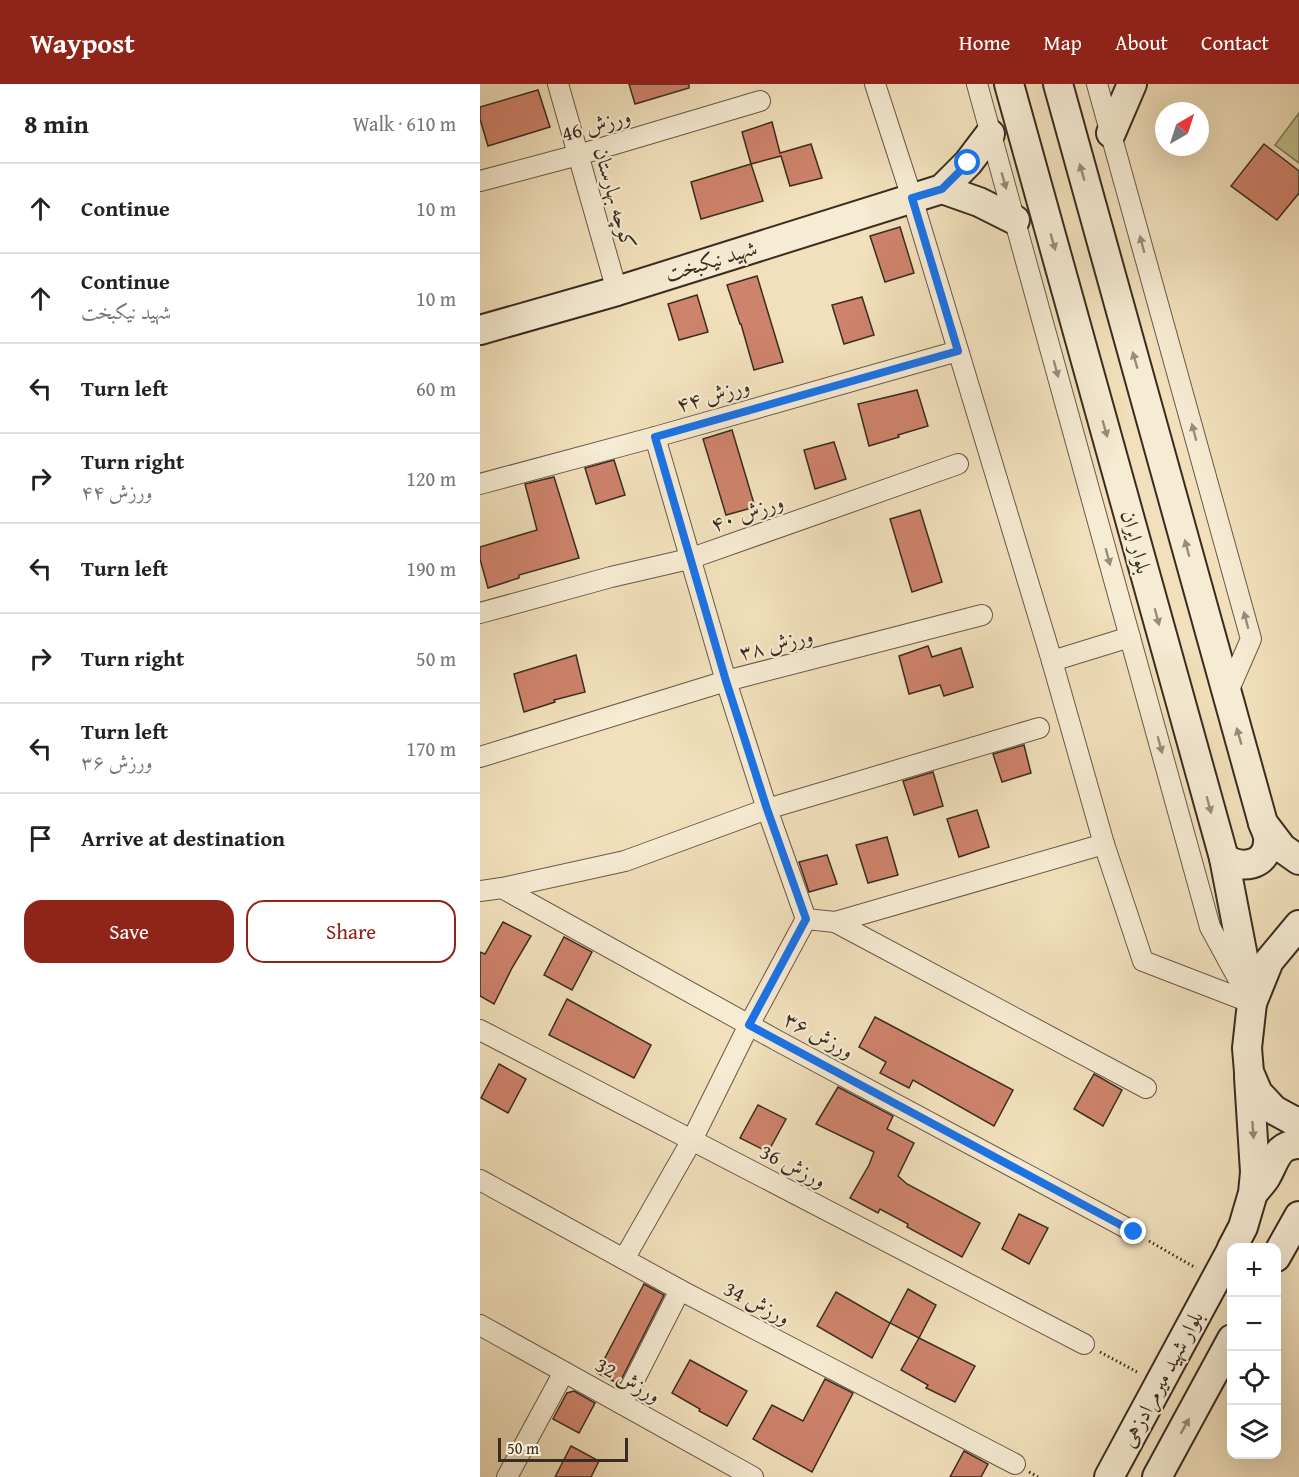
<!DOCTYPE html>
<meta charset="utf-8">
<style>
:root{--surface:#fff;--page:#f6f6f6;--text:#222;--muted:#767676;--line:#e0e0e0;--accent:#8f2418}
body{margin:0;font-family:"Gentium Book Plus",Amiri,serif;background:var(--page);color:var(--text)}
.controls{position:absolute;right:18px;bottom:18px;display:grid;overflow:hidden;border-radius:12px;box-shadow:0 6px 24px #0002}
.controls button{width:54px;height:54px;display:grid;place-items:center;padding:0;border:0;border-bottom:2px solid var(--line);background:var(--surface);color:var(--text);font:30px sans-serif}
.compass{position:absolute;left:675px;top:18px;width:54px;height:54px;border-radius:50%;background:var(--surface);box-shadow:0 6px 24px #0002;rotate:39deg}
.scale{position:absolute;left:18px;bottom:15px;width:130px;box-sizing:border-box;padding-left:6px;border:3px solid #3a2c21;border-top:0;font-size:16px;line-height:21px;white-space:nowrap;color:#3a2c21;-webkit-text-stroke:4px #f6ebd3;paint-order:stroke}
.stop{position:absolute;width:18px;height:18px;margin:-14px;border:4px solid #1a73e8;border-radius:50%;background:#fff}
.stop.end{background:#1a73e8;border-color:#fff;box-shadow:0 2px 6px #0008}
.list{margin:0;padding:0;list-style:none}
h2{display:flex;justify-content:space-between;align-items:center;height:78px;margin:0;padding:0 24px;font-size:26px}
h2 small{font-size:20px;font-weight:400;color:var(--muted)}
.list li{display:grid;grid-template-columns:39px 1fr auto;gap:18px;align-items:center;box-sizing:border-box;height:90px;padding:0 24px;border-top:2px solid var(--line)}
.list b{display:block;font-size:22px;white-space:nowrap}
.list p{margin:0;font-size:20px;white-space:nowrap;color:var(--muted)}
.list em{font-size:20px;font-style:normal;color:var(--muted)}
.actions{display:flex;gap:12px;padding:18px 24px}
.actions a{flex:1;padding:14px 0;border:2px solid var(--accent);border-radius:18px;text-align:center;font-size:21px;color:var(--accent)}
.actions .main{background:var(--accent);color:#fff}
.icon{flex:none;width:33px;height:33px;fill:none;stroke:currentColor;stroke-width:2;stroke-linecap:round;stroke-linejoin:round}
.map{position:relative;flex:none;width:819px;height:1393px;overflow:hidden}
header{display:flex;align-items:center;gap:36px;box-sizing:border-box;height:84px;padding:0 30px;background:var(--accent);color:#fff}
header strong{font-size:28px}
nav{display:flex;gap:33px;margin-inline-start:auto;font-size:21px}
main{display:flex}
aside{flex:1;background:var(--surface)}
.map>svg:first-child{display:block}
.green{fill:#bec18d;stroke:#7c7657;stroke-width:1.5}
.building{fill:#ce836c;stroke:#3a2c21;stroke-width:1.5}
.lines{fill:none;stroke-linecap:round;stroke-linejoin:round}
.street-casing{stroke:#685948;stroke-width:22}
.secondary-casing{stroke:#3a2c21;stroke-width:32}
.path{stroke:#3a2c21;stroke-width:3;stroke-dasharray:1.5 3;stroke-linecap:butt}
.street{stroke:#f6ebd3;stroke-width:20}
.secondary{stroke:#f6ebd3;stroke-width:28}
.oneway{fill:#988c7a}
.route{stroke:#1a73e8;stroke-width:8}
.labels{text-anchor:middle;stroke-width:4.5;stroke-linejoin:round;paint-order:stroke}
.street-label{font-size:21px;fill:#3a2c21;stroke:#f6ebd3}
</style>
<header>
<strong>Waypost</strong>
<nav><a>Home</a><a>Map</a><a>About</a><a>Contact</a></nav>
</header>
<main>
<aside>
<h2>8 min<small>Walk · 610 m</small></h2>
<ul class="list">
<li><svg class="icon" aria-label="ahead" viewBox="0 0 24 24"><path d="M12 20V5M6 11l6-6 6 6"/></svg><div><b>Continue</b></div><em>10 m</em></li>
<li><svg class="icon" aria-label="ahead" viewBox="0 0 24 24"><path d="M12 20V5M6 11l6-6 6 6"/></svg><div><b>Continue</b><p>شهید نیکبخت</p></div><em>10 m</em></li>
<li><svg class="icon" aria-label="left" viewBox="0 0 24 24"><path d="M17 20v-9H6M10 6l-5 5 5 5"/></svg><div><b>Turn left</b></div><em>60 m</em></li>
<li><svg class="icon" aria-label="right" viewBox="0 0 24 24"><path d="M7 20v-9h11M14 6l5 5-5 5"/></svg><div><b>Turn right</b><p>ورزش ۴۴</p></div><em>120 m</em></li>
<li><svg class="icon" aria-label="left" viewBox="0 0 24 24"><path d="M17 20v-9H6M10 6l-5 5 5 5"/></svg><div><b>Turn left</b></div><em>190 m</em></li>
<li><svg class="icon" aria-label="right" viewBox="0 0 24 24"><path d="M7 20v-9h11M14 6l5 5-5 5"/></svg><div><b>Turn right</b></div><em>50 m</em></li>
<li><svg class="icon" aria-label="left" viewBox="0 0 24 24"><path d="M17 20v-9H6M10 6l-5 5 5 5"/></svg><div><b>Turn left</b><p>ورزش ۳۶</p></div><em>170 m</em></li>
<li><svg class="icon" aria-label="arrive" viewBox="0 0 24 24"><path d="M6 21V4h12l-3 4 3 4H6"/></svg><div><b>Arrive at destination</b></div></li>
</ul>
<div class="actions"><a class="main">Save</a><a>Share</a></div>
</aside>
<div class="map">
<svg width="819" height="1393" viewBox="0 0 819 1393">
<rect width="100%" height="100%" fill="#f1e0bb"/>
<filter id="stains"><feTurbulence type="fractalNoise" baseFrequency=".00333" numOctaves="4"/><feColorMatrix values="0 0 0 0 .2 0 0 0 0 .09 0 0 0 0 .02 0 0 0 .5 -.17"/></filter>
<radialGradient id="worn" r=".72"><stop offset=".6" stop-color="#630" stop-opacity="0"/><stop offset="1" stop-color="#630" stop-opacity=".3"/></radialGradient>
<path class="green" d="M819,29V79L795,61Z"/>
<g class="building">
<path d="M149,0H209V4L155,20Z"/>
<path d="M58,6L70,43L8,62L0,35V23Z"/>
<path d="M292,38L300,69L331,60L342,94L310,102L301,72L271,80L262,48Z"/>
<path d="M784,60L819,87V109L797,136L751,102Z"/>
<path d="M271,80L283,117L221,135L211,98Z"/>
<path d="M420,143L434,189L405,198L390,152Z"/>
<path d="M277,192L303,278L274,286L261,240H260L247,201Z"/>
<path d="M217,211L228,248L199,256L188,220Z"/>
<path d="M382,213L394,251L364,260L352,221Z"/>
<path d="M437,306L448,342L418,351L419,353L389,362L378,320Z"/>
<path d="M252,346L275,423L246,431L223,355Z"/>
<path d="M354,358L366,395L335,405L324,366Z"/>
<path d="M134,376L145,411L116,420L105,384Z"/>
<path d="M74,393L99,474L39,491V494L8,504L0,475V463L57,446L45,400Z"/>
<path d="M440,426L462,498L432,508L410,435Z"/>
<path d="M448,562L452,573L481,564L493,603L464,612L460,601L429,610L419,572Z"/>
<path d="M96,571L105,608L74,616L75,618L44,628L34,590Z"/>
<path d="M544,661L551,689L522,698L513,670Z"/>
<path d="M453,688L463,722L434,731L423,697Z"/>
<path d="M497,726L509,763L479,773L467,735Z"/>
<path d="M407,753L418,791L388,799L376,761Z"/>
<path d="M347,771L357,800L329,808L319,778Z"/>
<path d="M23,838L51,852L32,884L14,920L0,912V868L5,870Z"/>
<path d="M84,853L112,868L92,906L64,891Z"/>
<path d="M87,915L171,961L154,994L69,951Z"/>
<path d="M395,933L533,1006L514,1042L433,996L429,1004L400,989L406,978L379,963Z"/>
<path d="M19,980L46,995L28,1029L1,1014Z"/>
<path d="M614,990L642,1006L623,1042L594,1025Z"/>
<path d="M358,1003L413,1032L407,1045L434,1059L418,1092L427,1100L500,1139L482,1173L427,1143L428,1140L400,1125L398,1129L370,1114L389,1081L394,1068L336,1040Z"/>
<path d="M278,1021L306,1035L288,1068L260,1054Z"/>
<path d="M539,1130L568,1144L549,1180L522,1165Z"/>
<path d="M164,1200L184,1211L139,1300L117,1289Z"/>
<path d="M428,1205L456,1221L439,1254L410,1239Z"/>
<path d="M356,1208L410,1239L392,1274L337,1242Z"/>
<path d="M439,1254L495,1282L475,1318L446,1304L448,1301L421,1286Z"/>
<path d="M210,1276L267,1307L247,1342L219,1327L220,1325L192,1309Z"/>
<path d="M345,1295L373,1309L332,1388L273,1355L292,1321L323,1337Z"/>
<path d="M94,1307L115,1319L99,1349L73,1335L87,1309Z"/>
<path d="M91,1362L119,1377L111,1393H75Z"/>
<path d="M484,1367L508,1380L501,1393H470Z"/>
</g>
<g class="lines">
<g class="street-casing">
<g id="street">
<path d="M78,0L137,207"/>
<path d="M395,0L432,114L572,577L624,760L663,877L772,919"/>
<path d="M497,0L730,843L761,900"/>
<path d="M617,0L771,555L747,610"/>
<path d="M0,97L98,71L280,17"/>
<path d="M0,400L175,353L478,267"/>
<path d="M0,529L131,493L209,475L478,380"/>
<path d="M572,577L650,553"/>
<path d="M0,673L246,597L502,531"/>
<path d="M22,804L145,777L287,725L559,644"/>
<path d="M0,807L22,804L298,957L654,1148"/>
<path d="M326,835L355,838L624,760"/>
<path d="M355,838L666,1004"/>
<path d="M0,946L604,1260"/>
<path d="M0,1096L200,1206L535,1380"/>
<path d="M144,1175L212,1056L269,941L326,835L287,725L246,597L175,353"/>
<path d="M0,1241L273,1393"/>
<path d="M142,1320L200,1206"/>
<path d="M27,1393L84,1288"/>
</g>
</g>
<g class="secondary-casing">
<g id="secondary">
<path d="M529,0L744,774L772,919"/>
<path d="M578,0L783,739L802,764L819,776"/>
<path d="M631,49L652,0"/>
<path d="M462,105L499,118L535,136"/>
<path d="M0,246L137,207L462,105L488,79L510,50"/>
<path d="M744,774C761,786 787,782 788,758C789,751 785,745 783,739"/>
<path d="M819,841L789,877L772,919L767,964L769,988L778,1009L794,1026L814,1037H819"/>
<path d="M774,1108C778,1103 783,1098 786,1093C796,1076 796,1061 819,1060"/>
<path d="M752,1164L763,1143L773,1109L775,1088L769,993"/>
<path d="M796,1173L819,1132"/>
<path d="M629,1393L752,1165"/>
<path d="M677,1393L752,1255"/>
</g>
</g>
<g class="path">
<path d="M669,1157L716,1184"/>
<path d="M620,1268L659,1289"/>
<path d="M549,1388L558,1393"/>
</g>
<use href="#street" class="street"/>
<use href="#secondary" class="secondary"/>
</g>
<defs><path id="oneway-solid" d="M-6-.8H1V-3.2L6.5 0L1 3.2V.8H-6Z" transform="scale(1.5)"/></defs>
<g class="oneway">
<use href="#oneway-solid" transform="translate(602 88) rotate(-106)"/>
<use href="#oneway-solid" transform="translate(524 97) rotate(74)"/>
<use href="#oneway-solid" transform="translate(573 158) rotate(74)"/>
<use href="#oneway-solid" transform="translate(662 160) rotate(-105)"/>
<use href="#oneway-solid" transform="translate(655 276) rotate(-106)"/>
<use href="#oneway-solid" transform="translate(576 285) rotate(75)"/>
<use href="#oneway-solid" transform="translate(625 345) rotate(74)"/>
<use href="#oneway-solid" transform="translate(714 348) rotate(-105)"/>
<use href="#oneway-solid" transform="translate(707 464) rotate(-105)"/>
<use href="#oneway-solid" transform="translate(628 473) rotate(75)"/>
<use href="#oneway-solid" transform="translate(677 533) rotate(75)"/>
<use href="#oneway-solid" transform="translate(766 536) rotate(-105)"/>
<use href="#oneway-solid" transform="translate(759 652) rotate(-106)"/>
<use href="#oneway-solid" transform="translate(680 661) rotate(75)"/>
<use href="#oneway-solid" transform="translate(729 721) rotate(75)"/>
<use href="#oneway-solid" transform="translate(773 1046) rotate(86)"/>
<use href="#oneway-solid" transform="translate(705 1342) rotate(-61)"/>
</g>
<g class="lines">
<path class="route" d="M488,79L462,105L432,114L478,267L175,353L246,597L287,725L326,835L269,941L654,1148"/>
</g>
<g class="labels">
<g class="street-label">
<text transform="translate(116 41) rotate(-16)" y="7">ورزش 46</text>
<text transform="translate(135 114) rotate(74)" y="7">کوچه بهارستان</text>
<text transform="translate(231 177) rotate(-17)" y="7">شهید نیکبخت</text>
<text transform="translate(233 311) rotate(-16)" y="7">ورزش ۴۴</text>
<text transform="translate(267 429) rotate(-19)" y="7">ورزش ۴۰</text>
<text transform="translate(656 458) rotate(75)" y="7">بلوار ایران</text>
<text transform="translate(296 560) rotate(-14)" y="7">ورزش ۳۸</text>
<text transform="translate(339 951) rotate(28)" y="7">ورزش ۳۶</text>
<text transform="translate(313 1082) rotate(27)" y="7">ورزش 36</text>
<text transform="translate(277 1219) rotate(27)" y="7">ورزش 34</text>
<text transform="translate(682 1295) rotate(-62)" y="7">بلوار شهید میرمرادزهی</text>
<text transform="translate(148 1296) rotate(29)" y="7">ورزش 32</text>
</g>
</g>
<rect width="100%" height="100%" filter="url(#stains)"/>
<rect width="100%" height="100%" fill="url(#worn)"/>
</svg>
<div class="controls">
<button>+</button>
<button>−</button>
<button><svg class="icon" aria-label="locate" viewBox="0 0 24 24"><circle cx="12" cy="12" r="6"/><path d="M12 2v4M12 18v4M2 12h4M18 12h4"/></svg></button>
<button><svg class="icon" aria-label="layers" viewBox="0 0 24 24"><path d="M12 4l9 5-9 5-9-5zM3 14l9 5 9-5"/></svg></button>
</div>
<svg class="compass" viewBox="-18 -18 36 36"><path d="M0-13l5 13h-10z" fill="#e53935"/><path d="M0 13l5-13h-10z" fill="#767676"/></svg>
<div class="scale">50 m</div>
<div class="stop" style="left:488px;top:79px"></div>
<div class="stop end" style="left:654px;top:1148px"></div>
</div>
</main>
